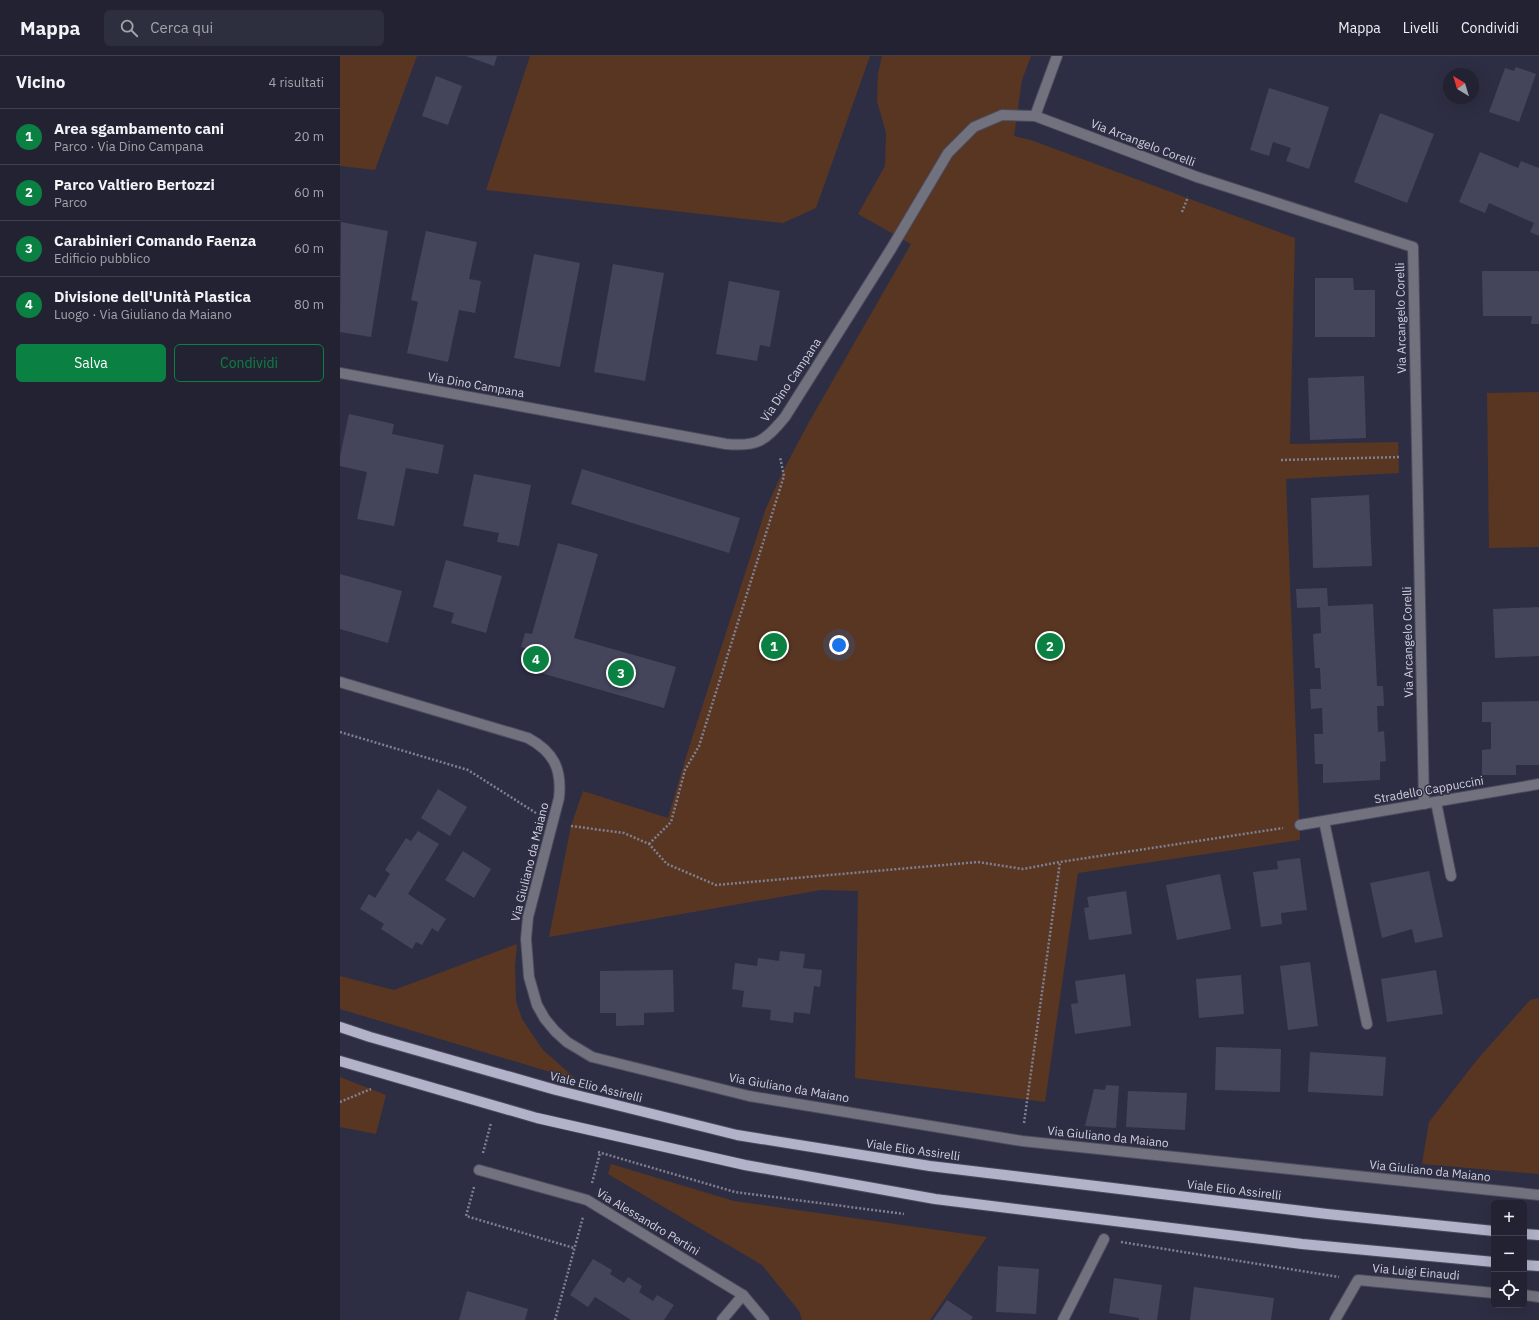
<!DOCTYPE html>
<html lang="it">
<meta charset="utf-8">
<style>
:root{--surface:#222232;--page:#2e2f3e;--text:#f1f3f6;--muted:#a2a4ac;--line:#3f3f4d;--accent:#0b8043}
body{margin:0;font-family:"IBM Plex Sans",sans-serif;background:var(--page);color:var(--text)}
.controls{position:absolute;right:12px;bottom:12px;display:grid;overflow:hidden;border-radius:6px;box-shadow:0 4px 16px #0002}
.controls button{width:36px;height:36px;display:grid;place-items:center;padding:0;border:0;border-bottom:1px solid var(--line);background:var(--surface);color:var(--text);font:20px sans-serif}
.compass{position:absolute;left:1103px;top:12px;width:36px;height:36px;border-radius:50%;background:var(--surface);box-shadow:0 4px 16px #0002;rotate:322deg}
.you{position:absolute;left:499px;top:589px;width:14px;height:14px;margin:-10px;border:3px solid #fff;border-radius:50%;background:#1a73e8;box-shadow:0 0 0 6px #1a73e833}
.badge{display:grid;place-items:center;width:26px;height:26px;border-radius:50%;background:var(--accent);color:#fff;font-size:13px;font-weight:700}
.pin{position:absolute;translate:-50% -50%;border:2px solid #fff;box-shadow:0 1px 4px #0006}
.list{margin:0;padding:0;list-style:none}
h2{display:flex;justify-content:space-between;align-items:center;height:52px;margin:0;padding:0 16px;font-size:17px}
h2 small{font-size:13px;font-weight:400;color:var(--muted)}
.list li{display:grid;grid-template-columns:26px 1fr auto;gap:12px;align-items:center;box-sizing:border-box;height:56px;padding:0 16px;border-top:1px solid var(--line)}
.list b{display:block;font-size:15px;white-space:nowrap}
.list p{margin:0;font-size:13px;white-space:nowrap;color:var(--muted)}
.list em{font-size:13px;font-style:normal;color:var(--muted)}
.actions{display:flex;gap:8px;padding:12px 16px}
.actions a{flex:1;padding:9px 0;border:1px solid var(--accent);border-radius:6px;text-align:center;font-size:14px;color:var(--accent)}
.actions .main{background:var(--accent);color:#fff}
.icon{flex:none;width:22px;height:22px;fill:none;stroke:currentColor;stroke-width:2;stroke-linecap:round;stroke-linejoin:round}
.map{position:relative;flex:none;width:1199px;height:1264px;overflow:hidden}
header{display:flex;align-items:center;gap:24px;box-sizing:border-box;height:56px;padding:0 20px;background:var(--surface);border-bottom:1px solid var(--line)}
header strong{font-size:19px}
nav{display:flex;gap:22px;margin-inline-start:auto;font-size:14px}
.search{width:280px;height:36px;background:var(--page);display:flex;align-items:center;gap:10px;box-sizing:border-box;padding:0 14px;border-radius:6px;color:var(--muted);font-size:15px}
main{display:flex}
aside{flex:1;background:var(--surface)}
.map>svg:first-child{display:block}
.green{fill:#583622}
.building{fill:#44455b}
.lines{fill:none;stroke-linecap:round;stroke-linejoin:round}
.minor-casing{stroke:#4a4b5f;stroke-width:12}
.major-casing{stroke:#4a4b5f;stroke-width:12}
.path{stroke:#7f8092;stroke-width:2.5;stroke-dasharray:2 2;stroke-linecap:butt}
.minor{stroke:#71727d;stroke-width:10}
.major{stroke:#b2b3ca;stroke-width:10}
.labels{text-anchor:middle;stroke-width:3;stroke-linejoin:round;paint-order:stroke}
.street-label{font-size:12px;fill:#cfd0de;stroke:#2d2e43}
</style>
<header>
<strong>Mappa</strong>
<div class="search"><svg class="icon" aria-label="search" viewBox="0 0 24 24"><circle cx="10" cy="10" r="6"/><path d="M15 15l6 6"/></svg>Cerca qui</div>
<nav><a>Mappa</a><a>Livelli</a><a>Condividi</a></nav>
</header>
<main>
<aside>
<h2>Vicino<small>4 risultati</small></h2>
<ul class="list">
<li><span class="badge">1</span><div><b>Area sgambamento cani</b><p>Parco · Via Dino Campana</p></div><em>20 m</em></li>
<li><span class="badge">2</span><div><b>Parco Valtiero Bertozzi</b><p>Parco</p></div><em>60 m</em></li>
<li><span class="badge">3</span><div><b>Carabinieri Comando Faenza</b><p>Edificio pubblico</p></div><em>60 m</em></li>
<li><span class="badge">4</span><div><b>Divisione dell'Unità Plastica</b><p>Luogo · Via Giuliano da Maiano</p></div><em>80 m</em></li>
</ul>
<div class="actions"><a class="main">Salva</a><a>Condividi</a></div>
</aside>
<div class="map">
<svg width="1199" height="1264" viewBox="0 0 1199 1264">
<rect width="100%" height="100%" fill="#2d2e43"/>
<g class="green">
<path d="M0,0H77L35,114L0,110Z"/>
<path d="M190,0H530L476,152L443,167L146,134Z"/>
<path d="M542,0H691L682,24L674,80L691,84L955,182L950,388L1058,386L1059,417L946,423L960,784L738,817L705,1046L515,1022L518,835L481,834L209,881L231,770L243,735L328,762L346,701L426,452L443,415L469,366L571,188L518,158L545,110L546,77L537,45L538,18Z"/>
<path d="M1199,336V491L1149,492L1147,337Z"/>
<path d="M177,888L175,910L176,945L182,963L203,994L237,1024L0,953V920L54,934Z"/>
<path d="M1199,942V1118L1082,1108L1089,1066L1136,1005L1190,944Z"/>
<path d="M0,1021L46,1039L36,1078L0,1071Z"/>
<path d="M271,1108L394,1145L647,1181L590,1264H462L459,1255L422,1209L268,1118Z"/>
</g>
<g class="building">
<path d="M126,0H157L154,10Z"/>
<path d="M1176,11L1196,18L1179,66L1149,56L1165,12L1174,15Z"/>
<path d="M96,20L122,30L108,69L82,60Z"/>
<path d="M929,32L989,51L969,113L946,105L951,92L933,86L929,100L910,94Z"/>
<path d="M1040,57L1094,78L1067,147L1014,126Z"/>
<path d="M1140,96L1178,112L1181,105L1199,112V180L1190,176L1194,167L1149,147L1145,157L1119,146Z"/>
<path d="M1,166L48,175L31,281L0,276Z"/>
<path d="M86,175L137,186L129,223L141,225L135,257L119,254L108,306L67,297L78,246L71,244Z"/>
<path d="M194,198L240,207L220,311L174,302Z"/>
<path d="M273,208L324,217L305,325L254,316Z"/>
<path d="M1142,215H1199V268H1191L1192,260H1143Z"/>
<path d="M975,222H1013L1014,234H1035V281H975Z"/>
<path d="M389,225L440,235L430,291L420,289L417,305L376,298Z"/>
<path d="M1024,320L1026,382L970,384L968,322Z"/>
<path d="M9,358L54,368L52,378L104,389L98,418L66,412L54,470L17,463L27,416L0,410V400Z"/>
<path d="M242,413L400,462L389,497L231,448Z"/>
<path d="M134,418L191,429L179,490L157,486L159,477L123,470Z"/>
<path d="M1029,439L1032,510L973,512L971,442Z"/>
<path d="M218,487L258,498L234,582L336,611L324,652L201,617L206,598L181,591L185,577L192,578Z"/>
<path d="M106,504L162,520L146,577L111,567L114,557L93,551Z"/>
<path d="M0,518L62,535L48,587L0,573Z"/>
<path d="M987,532L988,550L1033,548L1037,630H1043L1044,650H1037L1038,676L1044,675L1046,705L1040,706V724L983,727V708H975L974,678H983L982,652L971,653L970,633H981L980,612H975L973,578L981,577L980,551L957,552L956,533Z"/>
<path d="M1199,551V600L1155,602L1153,553Z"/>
<path d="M1199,645V709H1176V719H1142V694L1151,693V666H1142V646Z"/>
<path d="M98,733L127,751L110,780L81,762Z"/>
<path d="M78,775L99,788L68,838L106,863L98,876L92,872L82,889L76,886L72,893L41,873L44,868L20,853L29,838L35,842L50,818L45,814L66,782L71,785Z"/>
<path d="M123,795L151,813L134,842L105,824Z"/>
<path d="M960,802L967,854L941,857L942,868L921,871L913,816L938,813L937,805Z"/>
<path d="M1089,815L1103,881L1075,887L1072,873L1042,882L1030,827Z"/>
<path d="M880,818L891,873L837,884L826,829Z"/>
<path d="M786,835L792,878L749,884L744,852L749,851L747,841Z"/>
<path d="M440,895L465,898L463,912L482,914L480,931L474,930L470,958L454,956L453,967L430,964L431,954L402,951L404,935L392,933L395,907L417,910L418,902L439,905Z"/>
<path d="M970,906L978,970L948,974L940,910Z"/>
<path d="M333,914L334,956L304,957V969L276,970V957H260V915Z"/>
<path d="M1096,914L1103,958L1047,966L1041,923Z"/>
<path d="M785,918L791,970L735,978L731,948L738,947L735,925Z"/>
<path d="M901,919L904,958L859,962L856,923Z"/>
<path d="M876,991L941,993L940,1036L875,1034Z"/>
<path d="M970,996L1046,1001L1043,1040L968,1036Z"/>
<path d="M766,1029L779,1030L776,1072L745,1070L754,1033L765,1034Z"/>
<path d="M788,1035L847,1037L845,1074L786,1071Z"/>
<path d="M253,1203L272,1214L270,1218L284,1227L288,1221L302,1230L299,1236L313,1245L317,1239L334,1249L324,1264H291L255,1241L248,1251L230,1239Z"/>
<path d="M658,1210L699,1213L696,1258L656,1256Z"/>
<path d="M774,1222L822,1229L817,1264H799V1262L769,1257Z"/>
<path d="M854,1231L934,1242L931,1264H850Z"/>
<path d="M127,1235L188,1253L185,1264H119Z"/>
<path d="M607,1244L633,1261L631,1264H593Z"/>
</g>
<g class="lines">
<g class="minor-casing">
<g id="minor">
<path d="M695,60L717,0"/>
<path d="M0,317L386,388C418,391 425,385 445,361L551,193L608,97L634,71L662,59L695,60L857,121L1073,191L1084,748"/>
<path d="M0,626L188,682C214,696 222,713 219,742L188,861L186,883L189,921L197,949L205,963L215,975L227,986L252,1001L409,1040L682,1085L1199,1139"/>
<path d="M1096,746L1111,820"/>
<path d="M984,765L1027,968"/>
<path d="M960,769L1199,728"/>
<path d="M139,1114L247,1144L403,1239L424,1264"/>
<path d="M1184,1239L1199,1241"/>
<path d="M382,1264L403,1239"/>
<path d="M723,1264L764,1183"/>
<path d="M995,1264L1018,1224L1154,1237"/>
</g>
</g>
<g class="major-casing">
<g id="major">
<path d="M0,971L30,981L216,1034L397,1079L590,1110L987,1158L1154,1175"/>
<path d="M0,1005L197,1062L405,1109L595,1143L962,1188L1154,1206"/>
<path d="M1184,1178L1199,1179"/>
<path d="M1184,1209L1199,1210"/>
</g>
</g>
<g class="path">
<path d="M842,156L848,141"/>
<path d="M941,404L1060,401"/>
<path d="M0,676L128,714L196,757"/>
<path d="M231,770L284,777L309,788L327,808L376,829L638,806L683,813L720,806L943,772"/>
<path d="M309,788L331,766L345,714L359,690L444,420L440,401"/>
<path d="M0,1046L31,1033"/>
<path d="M684,1067L720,806"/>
<path d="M258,1096L395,1136L564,1158"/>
<path d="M143,1097L151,1067"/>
<path d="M252,1127L260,1097"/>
<path d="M134,1131L126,1160L234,1192"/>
<path d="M781,1186L999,1221"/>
<path d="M215,1264L243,1161"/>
</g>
<use href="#minor" class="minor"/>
<use href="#major" class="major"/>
</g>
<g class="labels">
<g class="street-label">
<text transform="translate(803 87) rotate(21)" y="4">Via Arcangelo Corelli</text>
<text transform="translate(1061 262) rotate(-91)" y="4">Via Arcangelo Corelli</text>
<text transform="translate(451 324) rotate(-56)" y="4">Via Dino Campana</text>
<text transform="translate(136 329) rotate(10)" y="4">Via Dino Campana</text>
<text transform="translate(1068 586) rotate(-91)" y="4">Via Arcangelo Corelli</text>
<text transform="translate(1089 734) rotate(-10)" y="4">Stradello Cappuccini</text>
<text transform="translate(190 806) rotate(-76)" y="4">Via Giuliano da Maiano</text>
<text transform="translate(256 1031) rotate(14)" y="4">Viale Elio Assirelli</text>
<text transform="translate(449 1032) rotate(10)" y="4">Via Giuliano da Maiano</text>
<text transform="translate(768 1081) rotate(6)" y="4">Via Giuliano da Maiano</text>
<text transform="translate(573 1094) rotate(8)" y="4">Viale Elio Assirelli</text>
<text transform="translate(1090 1115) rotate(6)" y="4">Via Giuliano da Maiano</text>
<text transform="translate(894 1134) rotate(7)" y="4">Viale Elio Assirelli</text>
<text transform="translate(308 1166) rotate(31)" y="4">Via Alessandro Pertini</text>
<text transform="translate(1076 1216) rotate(5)" y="4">Via Luigi Einaudi</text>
</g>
</g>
</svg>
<div class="controls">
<button>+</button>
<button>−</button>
<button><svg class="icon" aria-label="locate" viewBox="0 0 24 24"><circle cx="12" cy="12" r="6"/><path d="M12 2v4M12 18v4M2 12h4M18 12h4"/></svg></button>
</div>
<svg class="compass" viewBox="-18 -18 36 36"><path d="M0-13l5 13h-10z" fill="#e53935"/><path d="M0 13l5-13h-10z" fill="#a2a4ac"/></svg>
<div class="you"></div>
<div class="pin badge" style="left:434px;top:590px">1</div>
<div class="pin badge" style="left:710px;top:590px">2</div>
<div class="pin badge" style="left:281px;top:617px">3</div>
<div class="pin badge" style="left:196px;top:603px">4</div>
</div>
</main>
